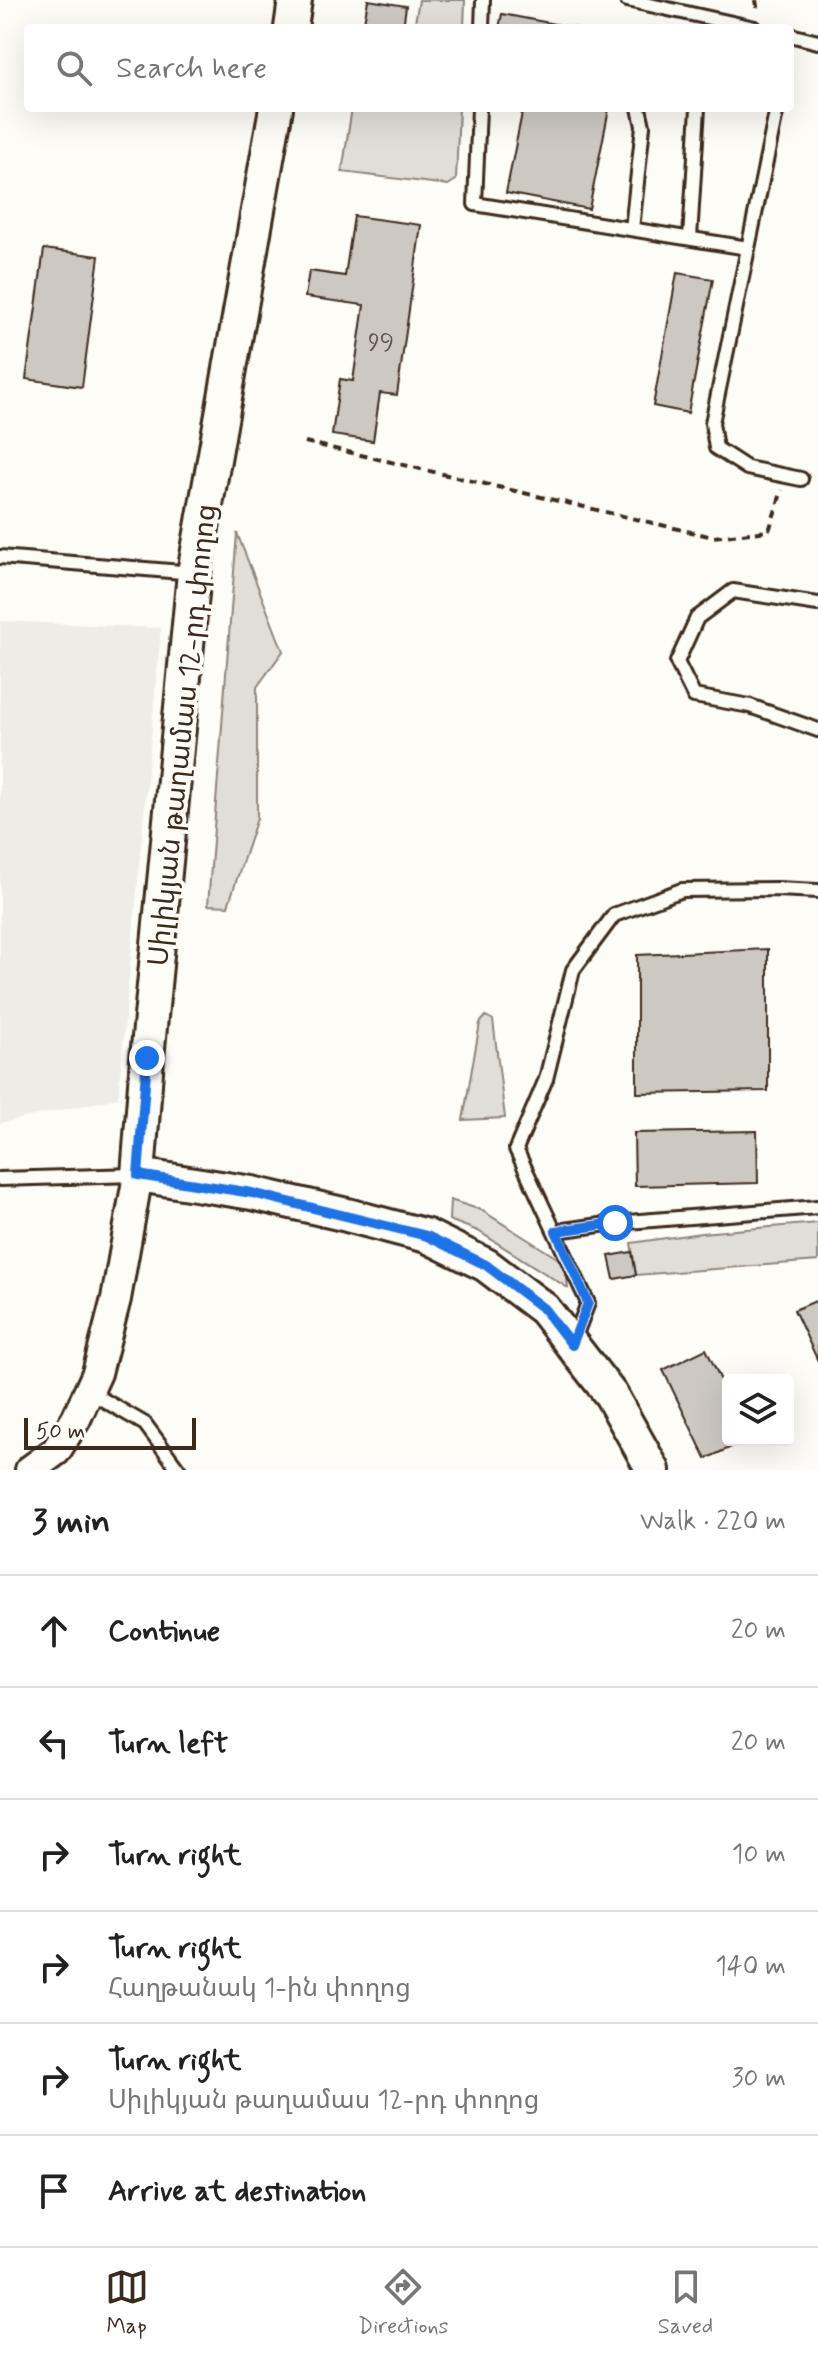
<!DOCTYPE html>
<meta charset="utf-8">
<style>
:root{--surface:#fff;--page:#f2f2f2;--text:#222;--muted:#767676;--line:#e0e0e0;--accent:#3b2a1e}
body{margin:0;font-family:Mynerve,"Noto Sans Armenian",sans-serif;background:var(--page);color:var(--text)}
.controls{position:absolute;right:24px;bottom:24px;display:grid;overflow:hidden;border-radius:8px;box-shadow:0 8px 32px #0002}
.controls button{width:72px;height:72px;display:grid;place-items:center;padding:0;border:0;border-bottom:2px solid var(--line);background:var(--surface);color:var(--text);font:40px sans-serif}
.scale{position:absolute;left:24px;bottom:20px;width:172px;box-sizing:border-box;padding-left:8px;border:4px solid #3b2a1e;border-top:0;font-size:22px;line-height:28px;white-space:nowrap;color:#3b2a1e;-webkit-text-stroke:6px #fdfcf7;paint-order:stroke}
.stop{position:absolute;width:24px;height:24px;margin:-18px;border:6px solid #1a73e8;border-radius:50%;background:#fff}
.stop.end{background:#1a73e8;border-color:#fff;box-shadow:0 2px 8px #0008}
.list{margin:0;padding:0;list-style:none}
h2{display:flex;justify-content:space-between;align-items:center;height:104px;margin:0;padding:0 32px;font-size:34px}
h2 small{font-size:26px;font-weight:400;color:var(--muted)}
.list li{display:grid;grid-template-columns:52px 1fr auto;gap:24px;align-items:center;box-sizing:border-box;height:112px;padding:0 32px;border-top:2px solid var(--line)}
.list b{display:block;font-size:30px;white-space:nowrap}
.list p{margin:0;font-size:26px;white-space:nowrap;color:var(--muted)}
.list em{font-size:26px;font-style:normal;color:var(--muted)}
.icon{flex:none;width:44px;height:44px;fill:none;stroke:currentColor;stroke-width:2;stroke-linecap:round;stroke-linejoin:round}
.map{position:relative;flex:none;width:818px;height:1470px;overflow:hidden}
.search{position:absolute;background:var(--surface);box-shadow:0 8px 32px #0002;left:24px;right:24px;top:24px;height:88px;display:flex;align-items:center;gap:20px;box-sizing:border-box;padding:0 28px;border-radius:8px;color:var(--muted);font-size:30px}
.sheet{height:776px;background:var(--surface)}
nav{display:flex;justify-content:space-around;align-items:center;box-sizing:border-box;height:112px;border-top:2px solid var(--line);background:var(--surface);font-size:22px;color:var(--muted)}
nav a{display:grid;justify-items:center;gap:4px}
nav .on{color:var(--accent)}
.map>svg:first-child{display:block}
.built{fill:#efece7}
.green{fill:#e1ded7;stroke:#8e847a;stroke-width:2}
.building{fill:#cdc8c2;stroke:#3b2a1e;stroke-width:2}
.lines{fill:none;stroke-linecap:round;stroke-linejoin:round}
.service-casing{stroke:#3b2a1e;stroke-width:18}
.tertiary-casing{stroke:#3b2a1e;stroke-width:34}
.secondary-casing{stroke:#3b2a1e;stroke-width:38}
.path{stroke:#3b2a1e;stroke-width:4;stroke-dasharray:8 6;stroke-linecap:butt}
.service{stroke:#fdfcf7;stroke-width:12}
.tertiary{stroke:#fdfcf7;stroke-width:28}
.secondary{stroke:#fdfcf7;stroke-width:32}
.route{stroke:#1a73e8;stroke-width:10}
.labels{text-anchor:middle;stroke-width:8;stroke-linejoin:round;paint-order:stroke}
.number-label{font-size:24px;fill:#605247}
.street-label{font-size:28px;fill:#3b2a1e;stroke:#fdfcf7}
</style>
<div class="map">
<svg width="818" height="1470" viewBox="0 0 818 1470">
<rect width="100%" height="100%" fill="#fdfcf7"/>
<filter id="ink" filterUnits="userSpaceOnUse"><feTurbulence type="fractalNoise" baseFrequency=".0125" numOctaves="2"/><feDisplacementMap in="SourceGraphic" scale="16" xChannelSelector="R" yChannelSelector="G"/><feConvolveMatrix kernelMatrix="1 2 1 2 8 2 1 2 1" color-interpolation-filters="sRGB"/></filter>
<g filter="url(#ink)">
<path class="built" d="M0,621L161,628L118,1098L0,1123Z"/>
<g class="green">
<path d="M419,0H465L464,28H414Z"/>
<path d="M352,108H459L456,180L448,185L342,172Z"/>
<path d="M237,533L283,651L257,687V818L228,906L208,905Z"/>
<path d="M486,1016L493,1020L505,1118L463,1120L480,1023Z"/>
<path d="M450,1200L481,1210L565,1263L568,1288L478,1231L449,1220Z"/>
<path d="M818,1223V1261L636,1275L631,1243L701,1233Z"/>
</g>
<g class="building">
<path d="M368,0L406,6L403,28H363Z"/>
<path d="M502,14L576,28H499Z"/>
<path d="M523,108L609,109L589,209L506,193Z"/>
<path d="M354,216L421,225L397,395L380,393L373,441L332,435L340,379L353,381L364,305L305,297L309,271L345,276Z"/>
<path d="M44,249L99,256L82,387L26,379Z"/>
<path d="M677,273L713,279L688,413L653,406Z"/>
<path d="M768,949V1091L637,1093V955Z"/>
<path d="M757,1131L758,1183L635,1186L634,1133Z"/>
<path d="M632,1252L636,1275L614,1279L609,1256Z"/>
<path d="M818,1300V1361L794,1310Z"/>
<path d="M706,1349L728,1395V1440H746L706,1459L663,1370Z"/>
</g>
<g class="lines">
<g class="service-casing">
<g id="service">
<path d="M627,0L755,28"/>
<path d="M482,28L483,0"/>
<path d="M790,35L818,42"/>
<path d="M479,108L475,204L748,248"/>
<path d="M777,108L712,423L716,448L747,468L801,479"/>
<path d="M632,229L643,126L639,108"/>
<path d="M690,238L698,108"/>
<path d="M0,557L194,573"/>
<path d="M818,604L733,591L697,618L677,662L694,696L750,706L818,730"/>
<path d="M0,1179L135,1175"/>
<path d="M556,1231L615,1223L818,1207"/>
<path d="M573,1342L588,1303L516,1149L546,1079L573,970L614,915L682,890L777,889L818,891"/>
<path d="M88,1391L145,1424L179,1470"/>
</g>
</g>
<g class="tertiary-casing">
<path id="tertiary" d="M30,1470L56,1451L76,1419L97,1373L116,1299L138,1175"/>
</g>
<g class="secondary-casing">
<g id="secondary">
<path d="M291,28L295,0"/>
<path d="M276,108L194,573L147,1058L138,1175L252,1193L347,1215L427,1236L486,1265L544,1309L611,1395L653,1470"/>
</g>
</g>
<g class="path">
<path d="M756,0L758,13"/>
<path d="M305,442L713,537L769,531L782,490"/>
</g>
<use href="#service" class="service"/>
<use href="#tertiary" class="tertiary"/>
<use href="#secondary" class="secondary"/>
</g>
</g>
<g class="lines" filter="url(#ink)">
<path class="route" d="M147,1058L138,1175L252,1193L427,1236L486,1265L544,1309L572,1345L588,1303L556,1231L615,1223"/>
</g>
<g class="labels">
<g class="number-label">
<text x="381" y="350">99</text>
</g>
<g class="street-label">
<text transform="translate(181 735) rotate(-84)" y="10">Սիլիկյան թաղամաս 12-րդ փողոց</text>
</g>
</g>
</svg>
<div class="controls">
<button><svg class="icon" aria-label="layers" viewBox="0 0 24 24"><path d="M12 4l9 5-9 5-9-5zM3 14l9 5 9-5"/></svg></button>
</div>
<div class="scale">50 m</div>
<div class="stop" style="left:615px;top:1223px"></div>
<div class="stop end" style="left:147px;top:1058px"></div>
<div class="search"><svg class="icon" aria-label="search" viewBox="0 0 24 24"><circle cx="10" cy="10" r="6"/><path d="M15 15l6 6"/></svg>Search here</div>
</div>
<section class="sheet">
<h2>3 min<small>Walk · 220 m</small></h2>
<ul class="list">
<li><svg class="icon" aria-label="ahead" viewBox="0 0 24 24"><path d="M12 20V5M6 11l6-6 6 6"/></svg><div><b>Continue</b></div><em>20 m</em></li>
<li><svg class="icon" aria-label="left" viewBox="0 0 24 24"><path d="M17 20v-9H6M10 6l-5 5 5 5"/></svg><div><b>Turn left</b></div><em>20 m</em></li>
<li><svg class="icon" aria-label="right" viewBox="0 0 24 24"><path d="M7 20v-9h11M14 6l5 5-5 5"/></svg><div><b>Turn right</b></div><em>10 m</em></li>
<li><svg class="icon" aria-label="right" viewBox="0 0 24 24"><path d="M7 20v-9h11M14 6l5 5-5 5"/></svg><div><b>Turn right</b><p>Հաղթանակ 1-ին փողոց</p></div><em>140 m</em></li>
<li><svg class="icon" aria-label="right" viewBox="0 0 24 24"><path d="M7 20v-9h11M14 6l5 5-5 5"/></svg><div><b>Turn right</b><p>Սիլիկյան թաղամաս 12-րդ փողոց</p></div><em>30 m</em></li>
<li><svg class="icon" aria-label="arrive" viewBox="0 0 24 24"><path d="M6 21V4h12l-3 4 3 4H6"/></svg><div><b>Arrive at destination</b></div></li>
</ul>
</section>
<nav>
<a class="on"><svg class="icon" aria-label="map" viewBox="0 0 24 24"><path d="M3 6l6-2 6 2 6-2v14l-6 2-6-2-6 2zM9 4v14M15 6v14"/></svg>Map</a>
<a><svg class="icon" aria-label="directions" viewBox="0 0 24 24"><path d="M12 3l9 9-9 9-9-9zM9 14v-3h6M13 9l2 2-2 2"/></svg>Directions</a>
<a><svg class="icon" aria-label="saved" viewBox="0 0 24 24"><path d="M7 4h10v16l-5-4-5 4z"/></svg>Saved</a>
</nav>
